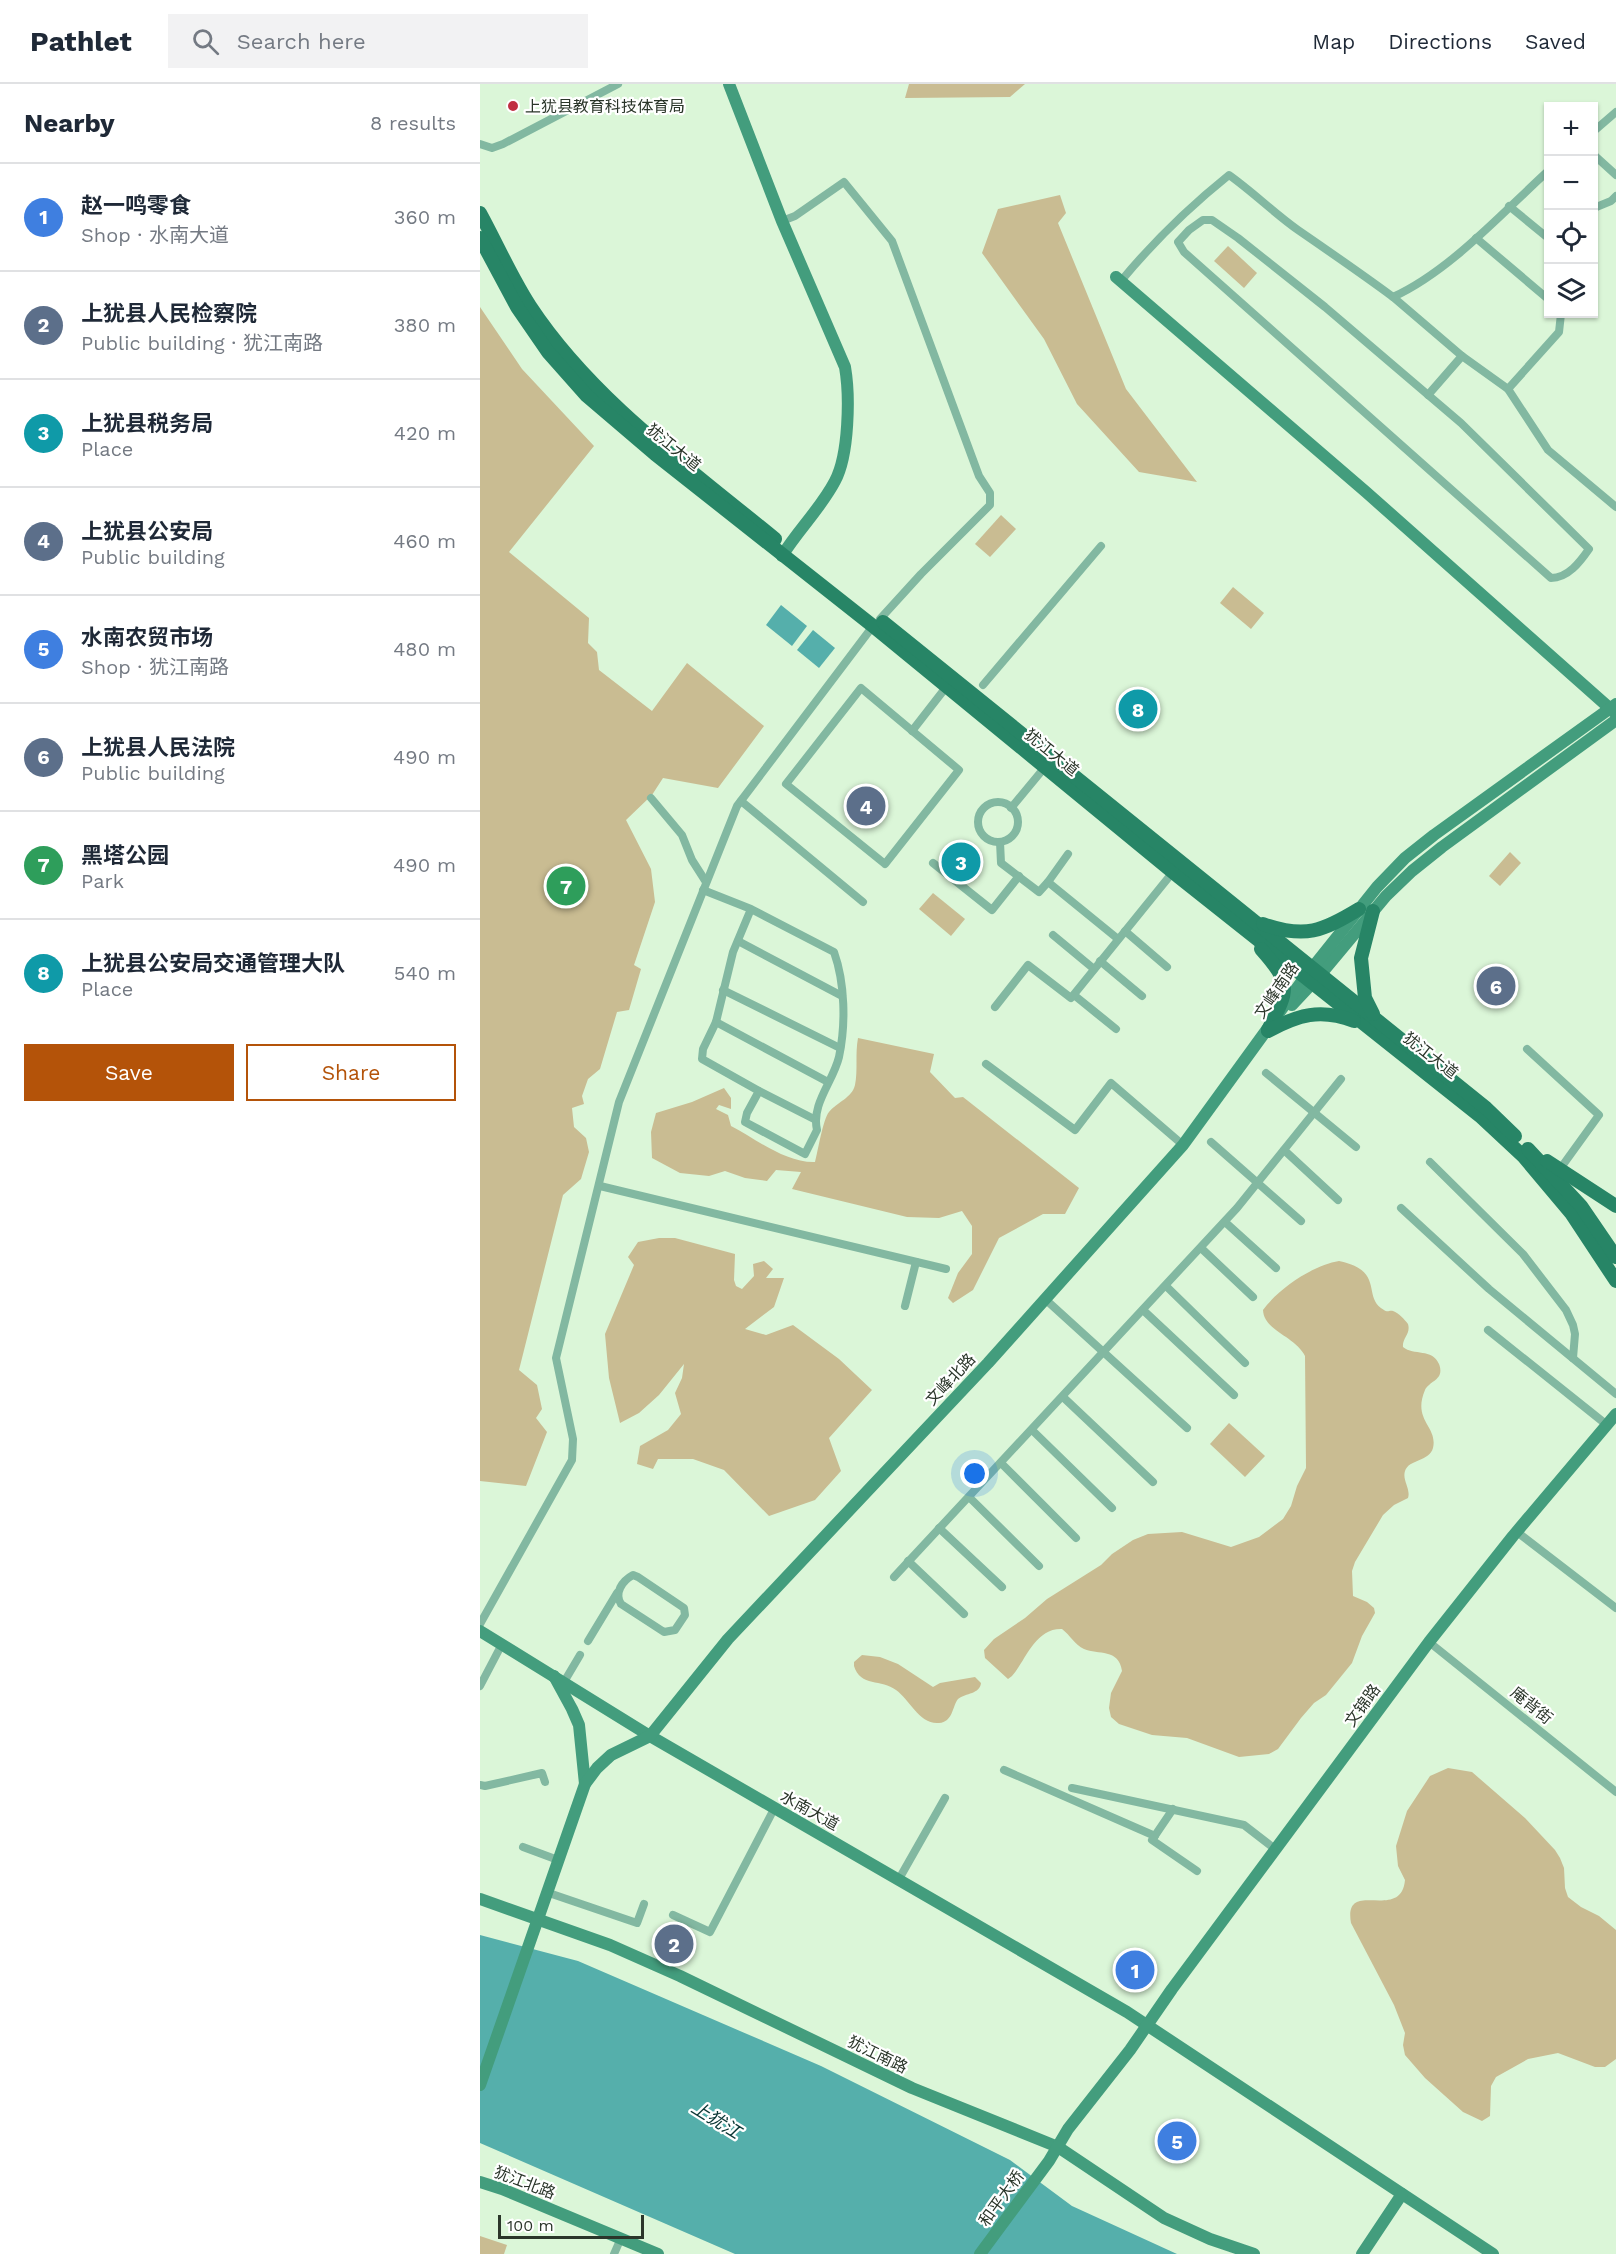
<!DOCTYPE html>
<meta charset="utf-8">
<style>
:root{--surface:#fff;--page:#f2f2f3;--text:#1f2937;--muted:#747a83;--line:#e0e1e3;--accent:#b45309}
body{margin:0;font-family:"Work Sans","Noto Sans SC",sans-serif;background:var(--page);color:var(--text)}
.controls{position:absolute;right:18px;top:18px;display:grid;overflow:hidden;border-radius:0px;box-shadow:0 2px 4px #0004}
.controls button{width:54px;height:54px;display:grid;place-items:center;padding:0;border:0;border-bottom:2px solid var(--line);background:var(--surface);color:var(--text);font:30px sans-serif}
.scale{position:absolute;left:18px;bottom:15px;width:146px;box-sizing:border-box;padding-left:6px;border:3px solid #2b362a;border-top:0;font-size:16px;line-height:21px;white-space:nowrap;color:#2b362a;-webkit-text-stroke:4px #fff;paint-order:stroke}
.you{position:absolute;left:495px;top:1390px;width:21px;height:21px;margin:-15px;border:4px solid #fff;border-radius:50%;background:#1a73e8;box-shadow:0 0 0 9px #1a73e833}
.badge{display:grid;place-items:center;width:39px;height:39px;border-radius:50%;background:var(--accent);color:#fff;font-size:20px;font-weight:700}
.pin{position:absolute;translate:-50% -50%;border:3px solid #fff;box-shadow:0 2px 6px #0006}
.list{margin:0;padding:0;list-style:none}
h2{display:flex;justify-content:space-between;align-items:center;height:78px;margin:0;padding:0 24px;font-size:26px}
h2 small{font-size:20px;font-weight:400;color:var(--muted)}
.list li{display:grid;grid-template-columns:39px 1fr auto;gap:18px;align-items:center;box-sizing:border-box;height:108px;padding:0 24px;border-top:2px solid var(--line)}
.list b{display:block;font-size:22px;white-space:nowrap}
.list p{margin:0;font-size:20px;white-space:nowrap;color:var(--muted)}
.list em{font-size:20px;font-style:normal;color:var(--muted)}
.actions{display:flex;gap:12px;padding:18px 24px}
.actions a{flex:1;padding:14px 0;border:2px solid var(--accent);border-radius:0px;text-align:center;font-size:21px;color:var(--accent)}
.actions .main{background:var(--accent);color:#fff}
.icon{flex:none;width:33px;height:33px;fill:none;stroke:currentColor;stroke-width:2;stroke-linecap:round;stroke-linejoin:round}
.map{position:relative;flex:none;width:1136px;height:2170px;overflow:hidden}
header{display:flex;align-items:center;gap:36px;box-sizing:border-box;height:84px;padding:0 30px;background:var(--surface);border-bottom:2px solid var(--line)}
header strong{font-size:28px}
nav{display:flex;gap:33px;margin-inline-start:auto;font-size:21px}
.search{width:420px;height:54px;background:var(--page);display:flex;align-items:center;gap:15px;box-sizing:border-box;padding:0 21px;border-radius:0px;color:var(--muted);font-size:22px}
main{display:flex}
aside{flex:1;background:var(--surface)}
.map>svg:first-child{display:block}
.green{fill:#c9bc92}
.water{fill:#55afab}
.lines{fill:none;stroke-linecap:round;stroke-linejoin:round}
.street{stroke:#82b8a1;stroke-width:8}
.secondary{stroke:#439d7d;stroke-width:12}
.primary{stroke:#278566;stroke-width:14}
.poi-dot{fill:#c02f42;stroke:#fff;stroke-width:2}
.labels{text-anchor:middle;stroke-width:4.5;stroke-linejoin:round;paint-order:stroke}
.poi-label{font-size:16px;fill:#2b362a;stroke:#fff;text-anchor:start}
.street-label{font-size:16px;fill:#2b362a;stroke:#fff}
.water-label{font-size:18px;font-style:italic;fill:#0b3735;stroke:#fff}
</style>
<header>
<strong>Pathlet</strong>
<div class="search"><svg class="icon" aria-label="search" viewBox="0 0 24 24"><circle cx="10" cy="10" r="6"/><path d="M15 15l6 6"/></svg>Search here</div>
<nav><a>Map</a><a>Directions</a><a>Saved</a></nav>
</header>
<main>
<aside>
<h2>Nearby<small>8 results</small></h2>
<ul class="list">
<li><span class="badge" style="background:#3f7fe0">1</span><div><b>赵一鸣零食</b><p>Shop · 水南大道</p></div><em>360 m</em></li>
<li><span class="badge" style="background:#5c6f8a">2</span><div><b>上犹县人民检察院</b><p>Public building · 犹江南路</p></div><em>380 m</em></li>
<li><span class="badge" style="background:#0f9aa8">3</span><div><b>上犹县税务局</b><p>Place</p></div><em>420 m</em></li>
<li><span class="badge" style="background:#5c6f8a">4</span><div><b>上犹县公安局</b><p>Public building</p></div><em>460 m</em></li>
<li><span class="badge" style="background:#3f7fe0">5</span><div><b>水南农贸市场</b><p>Shop · 犹江南路</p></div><em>480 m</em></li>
<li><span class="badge" style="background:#5c6f8a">6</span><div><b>上犹县人民法院</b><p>Public building</p></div><em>490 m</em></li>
<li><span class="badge" style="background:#2e9e5b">7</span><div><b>黑塔公园</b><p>Park</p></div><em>490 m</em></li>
<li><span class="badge" style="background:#0f9aa8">8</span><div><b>上犹县公安局交通管理大队</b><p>Place</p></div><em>540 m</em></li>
</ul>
<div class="actions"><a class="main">Save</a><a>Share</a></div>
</aside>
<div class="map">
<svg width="1136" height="2170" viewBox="0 0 1136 2170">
<rect width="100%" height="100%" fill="#dbf6d8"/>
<g class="green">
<path d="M429,0H545L530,13L425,14Z"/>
<path d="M580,111L586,129L578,139L646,305L717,398L659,388L597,320L564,255L502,169L518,125Z"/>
<path d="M748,162L777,189L764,204L734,177Z"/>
<path d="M0,223L42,285L114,362L29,468L109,534L108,559L117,568L119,586L172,627L207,579L284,642L238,704L183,694L172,711L146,736L171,785L175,818L154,881L161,885L149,926L137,928L120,985L108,995L102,1012L104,1020L92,1024L94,1043L106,1054L109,1068L101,1095L83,1111L39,1286L57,1301L62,1325L56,1334L67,1348L46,1402L0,1397Z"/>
<path d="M521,431L536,445L510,473L495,460Z"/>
<path d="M753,503L784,529L771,545L740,519Z"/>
<path d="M1030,768L1041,779L1020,802L1009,792Z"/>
<path d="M453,809L485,835L471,852L439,825Z"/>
<path d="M378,954L454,970L450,988L475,1014L483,1013L599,1104L585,1130H563L519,1154L493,1206L473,1219L468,1214L478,1189L492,1170V1142L482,1127L459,1134L427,1133L312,1105L321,1088L296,1086L287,1097L265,1094L245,1087L229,1092L200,1089L172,1074L171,1048L176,1029L212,1018L244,1004L251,1014V1025L239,1021L236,1025L248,1031L251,1042C276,1055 306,1079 335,1078C338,1067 343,1035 349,1028C357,1018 372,1014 375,1001C378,986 375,970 378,954Z"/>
<path d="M179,1154H195L255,1170L254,1196L256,1202L262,1205L274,1192L273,1180L284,1177L293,1185L286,1194H304L294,1223L265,1245L286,1251L313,1241L359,1275L392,1306L349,1354L361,1387L335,1416L289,1432L244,1386L213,1375H178L173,1385L157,1380L160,1362L188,1346L201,1330L195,1309L202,1294L204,1280L179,1311L159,1329L140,1339L129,1294L125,1250L154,1181L148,1173L158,1158Z"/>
<path d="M859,1177C906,1187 881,1213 904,1226C908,1229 909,1226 913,1227C919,1229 924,1235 928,1240C931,1250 922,1254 923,1263C934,1272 952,1264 959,1280C965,1296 950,1296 945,1306C932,1337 958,1342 953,1364C949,1378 929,1375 925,1387C922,1396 931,1405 928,1414L914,1421L903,1431L875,1478L872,1487L873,1512L887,1518L894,1524L895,1529L882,1552L872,1579L846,1611L834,1619L821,1634L798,1665L789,1670L759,1673L707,1654L672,1651L639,1640L631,1633L629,1624L631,1609L642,1587C639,1564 618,1571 604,1565C595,1561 590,1551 582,1545C555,1544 546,1576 532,1592L528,1595L505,1574L504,1566L514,1555L545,1534L567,1515L621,1481L632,1470L653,1456L668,1450L702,1448L751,1463L779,1453L803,1435L811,1422L817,1402L826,1384L825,1272C815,1252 784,1247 783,1226C798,1205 833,1181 859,1177Z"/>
<path d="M749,1339L785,1372L765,1393L730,1360Z"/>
<path d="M382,1571L400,1573L418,1580L453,1603L460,1599L495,1593L501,1599C500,1610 486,1609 478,1615C472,1623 473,1638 459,1639C440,1641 429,1615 416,1606C402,1595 380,1603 374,1582V1578Z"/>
<path d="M968,1684L992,1688L1045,1734L1075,1766L1080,1774L1084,1784L1085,1804L1088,1813L1101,1823L1119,1832L1136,1846V1975L1125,1983H1115L1078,1969L1048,1975L1016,1993L1011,2002L1010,2032L1002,2037L983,2028L945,1994L925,1971L923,1961L925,1949L914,1921L871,1839C863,1793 921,1839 925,1796L918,1782L916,1762L927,1727L950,1692Z"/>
<path d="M0,2152L27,2161L24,2170H0Z"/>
</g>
<g class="water">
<path d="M301,521L327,542L312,562L286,541Z"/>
<path d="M333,546L355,564L339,584L317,566Z"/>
<path d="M0,1851L98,1877L341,1982L530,2076L592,2122L697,2170H255L0,2059Z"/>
</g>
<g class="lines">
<g class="street">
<path d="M1114,47L1136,28"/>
<path d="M0,60L12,64L23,60L138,0"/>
<path d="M1114,71L1136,91"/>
<path d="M1029,122L1068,154"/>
<path d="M1114,124L1131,117L1136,112"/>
<path d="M723,136H732L758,154L845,223L981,339L1109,465C1100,478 1088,494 1071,494L704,168L698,158L709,146Z"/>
<path d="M302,137L315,132L364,98L412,157L499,392L510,409V421L441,490L400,535"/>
<path d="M996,154L1068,215"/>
<path d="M641,197C674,157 708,124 749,91C773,108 794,129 818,146C850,168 882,190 913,213C970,187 1022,129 1068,87"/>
<path d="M913,213L982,272L948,311"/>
<path d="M982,272L1028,305L1068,366L1136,423"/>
<path d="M1028,305L1079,248L1081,230"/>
<path d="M503,601L621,462"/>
<path d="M381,604L479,686L405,780L306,700Z"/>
<path d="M432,647L467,602"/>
<path d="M171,714L202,751L212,776L226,798"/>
<path d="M261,717L383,818"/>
<circle cx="518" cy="738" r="20"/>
<path d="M531,724L565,683"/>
<path d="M520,758L521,779L559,808L568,798L638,855"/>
<path d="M453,779L512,826L539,792"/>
<path d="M568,798L588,770"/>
<path d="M223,806L271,825L253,868L236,938L223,965L222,975L279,1007L267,1029L265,1038L325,1070L337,1046C331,1020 353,998 359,973C366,940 365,899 354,868L271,825"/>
<path d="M645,847L687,883"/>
<path d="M573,851L614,885"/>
<path d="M258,857L362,912"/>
<path d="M620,877L662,912"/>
<path d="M243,906L360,964"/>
<path d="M594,911L636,945"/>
<path d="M515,923L548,881L591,914L693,788"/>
<path d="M236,938L348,998"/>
<path d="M1047,965L1119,1031L1080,1085"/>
<path d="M506,980L595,1046L631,999L703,1061"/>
<path d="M786,989L876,1063"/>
<path d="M279,1007L334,1035"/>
<path d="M731,1058L821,1137"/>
<path d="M804,1066L858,1116"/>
<path d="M950,1078L1043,1170L1086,1226L1093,1241L1095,1250L1093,1274"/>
<path d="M120,1102L466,1185"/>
<path d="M921,1124L1009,1205L1136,1310"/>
<path d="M745,1138L796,1184"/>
<path d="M721,1164L773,1213"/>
<path d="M686,1202L765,1279"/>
<path d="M565,1215L707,1344"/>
<path d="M425,1222L436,1178"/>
<path d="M663,1226L754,1311"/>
<path d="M1008,1246L1127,1341"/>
<path d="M583,1313L673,1398"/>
<path d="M552,1346L632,1424"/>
<path d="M521,1379L596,1454"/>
<path d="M489,1413L559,1482"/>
<path d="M459,1444L522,1503"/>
<path d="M1037,1448L1136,1524"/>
<path d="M428,1477L484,1530"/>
<path d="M153,1491L158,1493L204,1524L205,1531L195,1546L184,1548L141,1520C134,1509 142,1497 153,1491Z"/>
<path d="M414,1493L757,1124L861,995"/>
<path d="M0,1540L92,1376L93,1355L76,1274L139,1018L257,722L393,542"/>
<path d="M108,1557L137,1509"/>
<path d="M949,1558L1136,1708"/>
<path d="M84,1598L100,1571"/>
<path d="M0,1602L22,1560"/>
<path d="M524,1686L675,1752"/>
<path d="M0,1701L5,1702L62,1689L65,1698"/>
<path d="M592,1704L764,1741L795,1765"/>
<path d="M693,1725L672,1756L717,1787"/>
<path d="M43,1763L78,1776"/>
<path d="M419,1795L465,1714"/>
<path d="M66,1808L157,1839L164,1820"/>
<path d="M193,1831L230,1848L294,1725"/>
<path d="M134,2170L141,2154"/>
</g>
<g class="secondary">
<path d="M249,0L302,137L365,283C370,312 369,371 355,397C341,424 318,446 302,472"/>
<path d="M636,193L886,408L1135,629"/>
<path d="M812,921L841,890L906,812L932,787L962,763L1136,636"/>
<path d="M0,1547L170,1652L647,1928L1013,2170"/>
<path d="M74,1592L92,1625L99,1641L105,1700"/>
<path d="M0,1815L130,1861L200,1892L432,2004L578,2063L684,2134L730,2155L774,2170"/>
<path d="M0,2001L105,1700L117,1684L131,1671L170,1652L248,1555L508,1279L703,1061L825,893L897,803L925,774L954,751L1136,620"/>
<path d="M0,2098L22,2105L178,2170"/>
<path d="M500,2170L569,2077L588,2045L650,1966L692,1905L949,1558L1033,1452L1136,1330"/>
<path d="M882,2170L922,2110"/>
</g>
<g class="primary">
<path d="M0,129C17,160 31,193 50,222C112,316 209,384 295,455"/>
<path d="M0,154L37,223L68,268L107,312L175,370L393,542L699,793L1000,1032L1044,1073L1091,1129L1136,1197"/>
<path d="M403,538L1006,1024L1035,1052"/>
<path d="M783,840C825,855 843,847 879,825"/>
<path d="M781,865C813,901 808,906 788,946"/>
<path d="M893,930L885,914L881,874L893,827"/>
<path d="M788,947C818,931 840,924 874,937"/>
<path d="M1048,1065L1101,1122L1136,1173"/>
<path d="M1067,1077L1136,1122"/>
</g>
</g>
<circle class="poi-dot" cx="33" cy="22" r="6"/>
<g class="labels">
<g class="poi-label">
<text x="45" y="28">上犹县教育科技体育局</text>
</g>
<g class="street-label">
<text transform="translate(194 363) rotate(39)" y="6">犹江大道</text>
<text transform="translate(572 668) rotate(39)" y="6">犹江大道</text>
<text transform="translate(796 906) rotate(-55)" y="6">文峰南路</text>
<text transform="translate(951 971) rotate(38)" y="6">犹江大道</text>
<text transform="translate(470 1295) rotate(-47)" y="6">文峰北路</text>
<text transform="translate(882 1621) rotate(-54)" y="6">文锦路</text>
<text transform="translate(1052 1621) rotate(39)" y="6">庵背街</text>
<text transform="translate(330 1726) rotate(29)" y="6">水南大道</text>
<text transform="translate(398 1970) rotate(26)" y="6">犹江南路</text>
<text transform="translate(45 2098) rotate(21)" y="6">犹江北路</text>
<text transform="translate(521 2114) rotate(-54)" y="6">和平大桥</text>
</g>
<g class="water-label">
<text transform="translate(236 2036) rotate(32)" y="6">上犹江</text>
</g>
</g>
</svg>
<div class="controls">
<button>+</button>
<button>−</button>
<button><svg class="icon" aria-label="locate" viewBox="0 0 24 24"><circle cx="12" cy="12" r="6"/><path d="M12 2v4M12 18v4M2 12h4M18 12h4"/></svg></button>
<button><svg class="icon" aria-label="layers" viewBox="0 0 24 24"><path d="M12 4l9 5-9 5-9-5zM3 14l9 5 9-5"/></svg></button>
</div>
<div class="scale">100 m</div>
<div class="you"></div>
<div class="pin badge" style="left:655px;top:1886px;background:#3f7fe0">1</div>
<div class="pin badge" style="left:194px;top:1860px;background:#5c6f8a">2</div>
<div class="pin badge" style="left:481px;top:778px;background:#0f9aa8">3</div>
<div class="pin badge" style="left:386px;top:722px;background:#5c6f8a">4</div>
<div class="pin badge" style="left:697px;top:2057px;background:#3f7fe0">5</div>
<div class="pin badge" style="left:1016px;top:902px;background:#5c6f8a">6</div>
<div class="pin badge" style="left:86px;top:802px;background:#2e9e5b">7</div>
<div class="pin badge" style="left:658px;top:625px;background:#0f9aa8">8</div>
</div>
</main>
